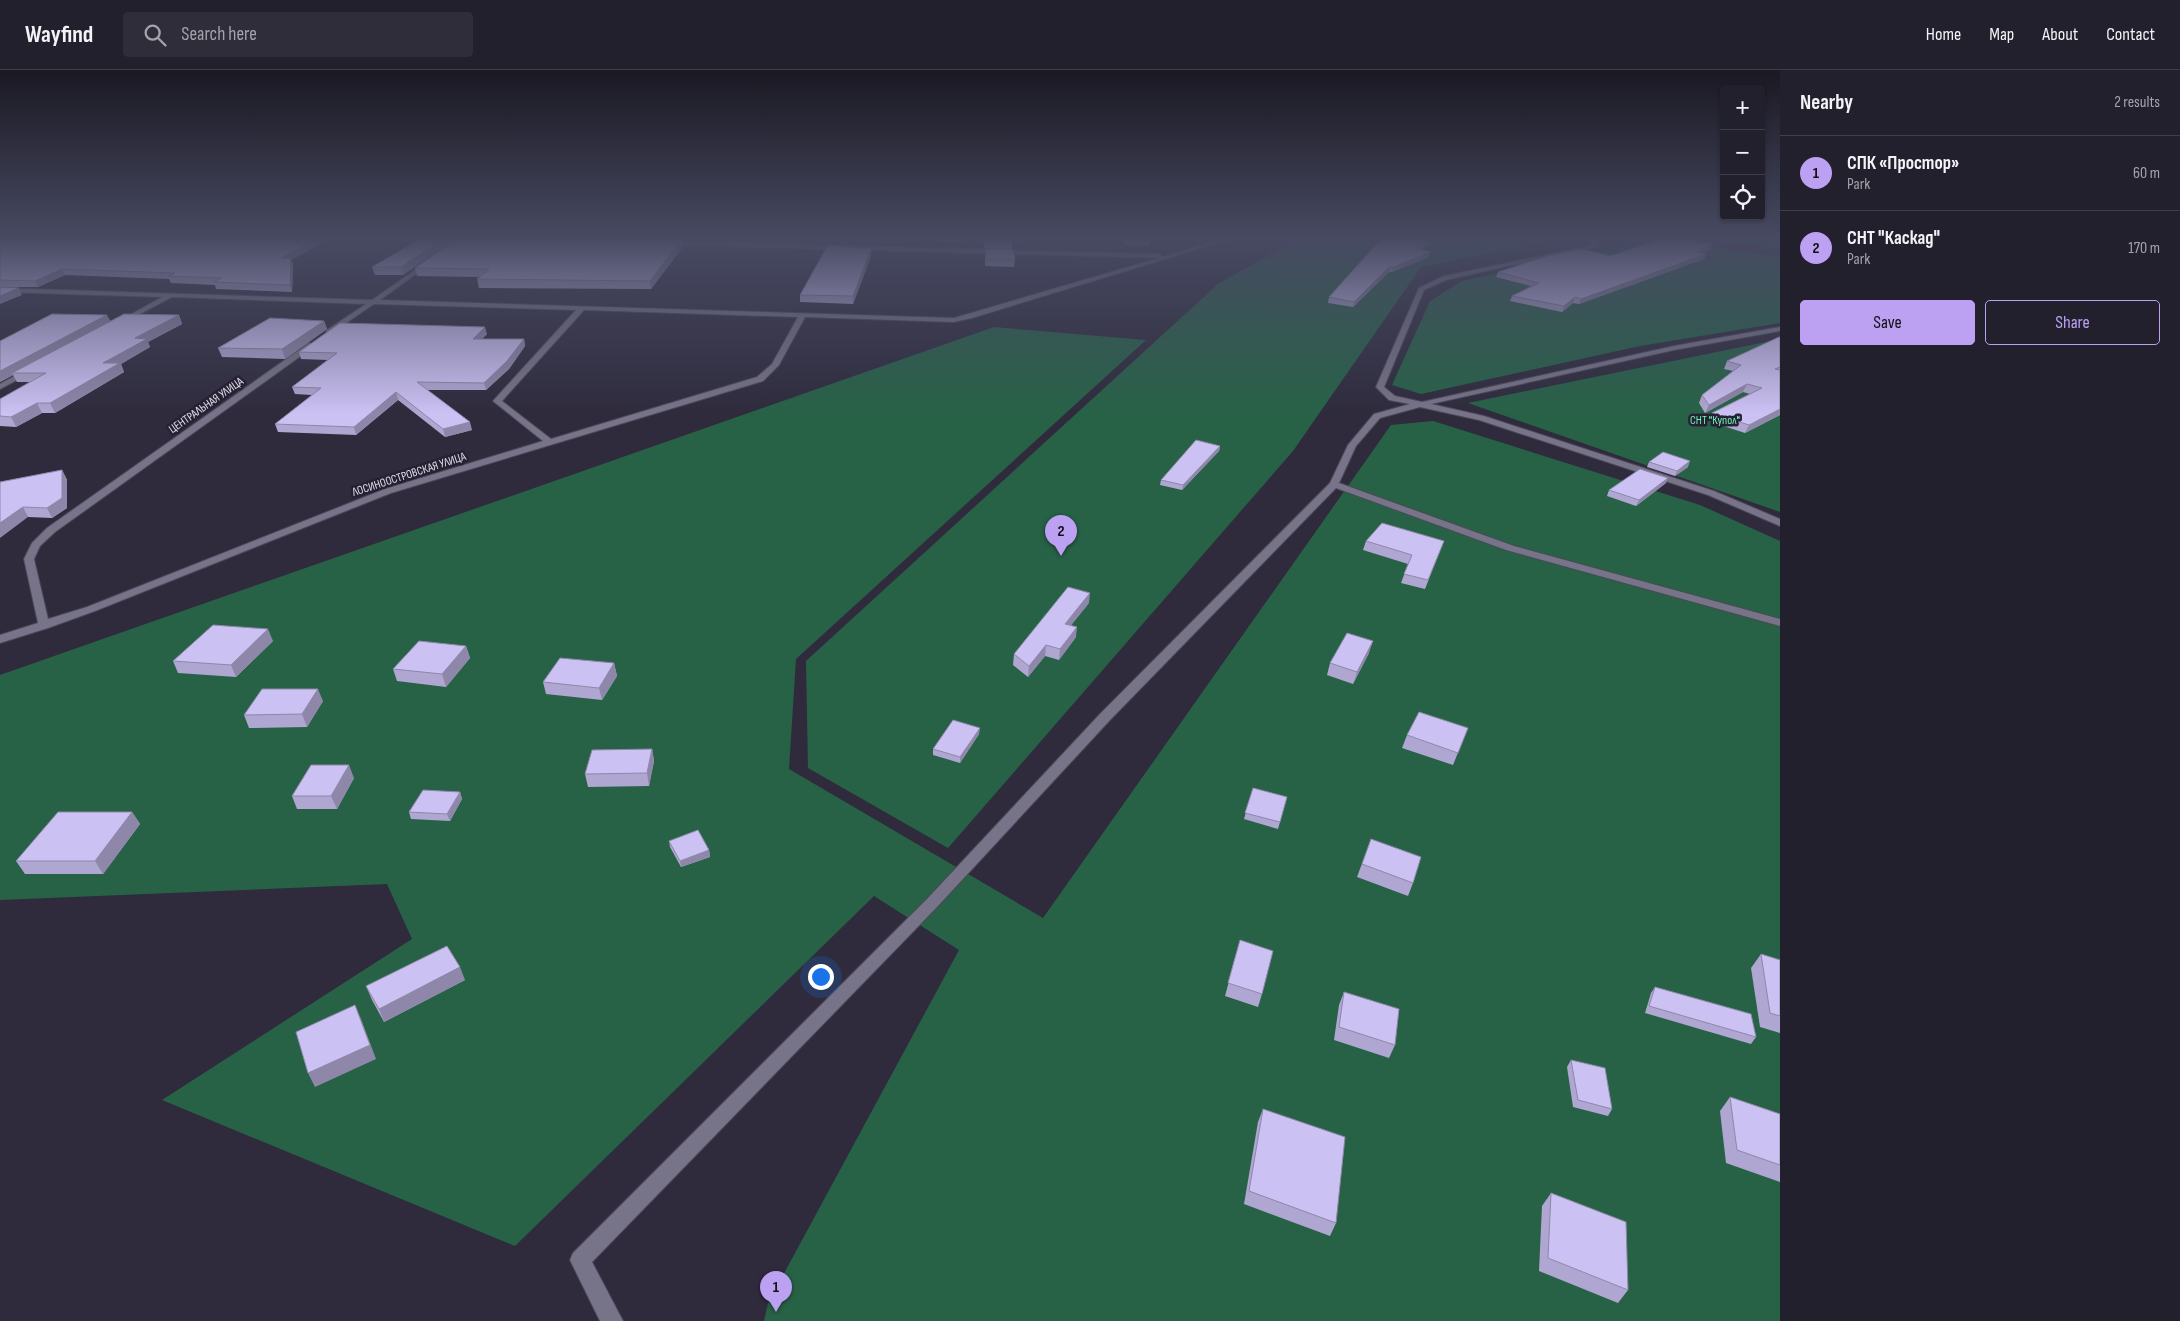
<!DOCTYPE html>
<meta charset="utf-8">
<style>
:root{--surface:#23202e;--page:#2f2d3a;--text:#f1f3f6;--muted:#a3a3aa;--line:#403e4a;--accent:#bca0f2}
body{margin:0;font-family:"Sofia Sans Condensed",sans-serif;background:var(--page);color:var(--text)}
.controls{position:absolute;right:15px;top:15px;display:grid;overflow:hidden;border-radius:5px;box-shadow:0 1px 4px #0004}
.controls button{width:45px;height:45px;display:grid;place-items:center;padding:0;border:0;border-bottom:1px solid var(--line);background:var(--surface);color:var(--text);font:25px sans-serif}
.you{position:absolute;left:820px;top:906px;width:18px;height:18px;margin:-12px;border:4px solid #fff;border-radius:50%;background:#1a73e8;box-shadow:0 0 0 8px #1a73e833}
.badge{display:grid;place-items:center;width:32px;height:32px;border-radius:50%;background:var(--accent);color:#111;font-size:16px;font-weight:700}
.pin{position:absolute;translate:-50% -41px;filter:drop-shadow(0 1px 2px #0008)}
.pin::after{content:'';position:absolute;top:26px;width:18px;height:15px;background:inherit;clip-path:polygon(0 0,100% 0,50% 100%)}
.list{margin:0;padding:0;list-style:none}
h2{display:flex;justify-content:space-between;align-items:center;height:65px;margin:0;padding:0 20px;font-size:21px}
h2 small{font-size:16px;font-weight:400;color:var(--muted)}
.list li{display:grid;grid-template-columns:32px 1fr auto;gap:15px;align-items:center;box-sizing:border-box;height:75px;padding:0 20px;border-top:1px solid var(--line)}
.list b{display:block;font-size:19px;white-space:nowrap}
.list p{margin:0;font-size:16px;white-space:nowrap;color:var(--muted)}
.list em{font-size:16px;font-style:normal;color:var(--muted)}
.actions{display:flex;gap:10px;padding:15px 20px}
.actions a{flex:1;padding:11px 0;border:1px solid var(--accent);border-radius:5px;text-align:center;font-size:18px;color:var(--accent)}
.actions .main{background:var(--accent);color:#111}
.icon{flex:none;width:28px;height:28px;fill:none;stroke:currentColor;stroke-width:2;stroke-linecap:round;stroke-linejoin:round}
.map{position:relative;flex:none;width:1780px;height:1251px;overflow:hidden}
header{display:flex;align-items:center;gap:30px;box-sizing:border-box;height:70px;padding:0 25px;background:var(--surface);border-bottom:1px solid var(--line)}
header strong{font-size:24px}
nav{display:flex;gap:28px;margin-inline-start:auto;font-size:18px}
.search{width:350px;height:45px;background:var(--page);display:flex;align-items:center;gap:12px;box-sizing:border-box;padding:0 18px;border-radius:5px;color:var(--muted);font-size:19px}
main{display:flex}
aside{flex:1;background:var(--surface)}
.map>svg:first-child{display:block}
.green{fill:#276247}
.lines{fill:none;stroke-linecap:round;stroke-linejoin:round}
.street-casing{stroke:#4c4857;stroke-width:2}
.street{fill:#777388;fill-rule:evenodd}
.wall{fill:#afa6d1}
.shaded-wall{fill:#8f87aa}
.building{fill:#ccc1f3;stroke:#8f87aa}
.labels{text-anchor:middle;stroke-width:5;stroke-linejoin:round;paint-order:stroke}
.far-street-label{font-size:12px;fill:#e1deea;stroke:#262133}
.far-park-label{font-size:12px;fill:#6ff5b8;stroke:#262133}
</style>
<header>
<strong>Wayfind</strong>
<div class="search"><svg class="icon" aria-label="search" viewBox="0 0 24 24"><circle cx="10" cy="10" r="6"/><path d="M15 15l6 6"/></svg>Search here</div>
<nav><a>Home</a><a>Map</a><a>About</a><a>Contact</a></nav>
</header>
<main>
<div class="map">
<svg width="1780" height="1251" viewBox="0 0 1780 1251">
<rect width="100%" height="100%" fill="#2f2b3d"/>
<g class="green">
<path d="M1298,169H1554L1421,197L1293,381L948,778L808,698L806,591L1218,214Z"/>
<path d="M1655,169L1780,187V253L1640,276L1421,324L1392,315L1430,231L1462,211Z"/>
<path d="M1713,169H1780V179Z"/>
<path d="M994,257L1146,270L796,589L789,699L1043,848L1391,355L1433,351L1700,435L1780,471V1251H764L768,1233L959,880L874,826L515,1176L162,1030L412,869L387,814L0,830V605Z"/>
<path d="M1780,269V442L1468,333Z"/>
</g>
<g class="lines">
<g class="street-casing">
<g id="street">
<path d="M1222,169H1231L972,248L954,252L805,247L779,295L763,311L391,423L95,541L48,558L0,573V565L38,553L24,489L32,473L47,458L309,273L316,275L55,462L40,476L34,489L48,549L87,537L385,419L543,371L493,331L576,240L374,234L330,264L326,262L327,260L366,234L172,227L121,254L119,253V251L162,227L0,222V218L372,230L428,191L430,194L380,230L954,248L1159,188L665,175L662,173L665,171L1160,184L1162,187ZM584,240L798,247L772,294L757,307L551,369L502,331Z"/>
<path d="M1588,169H1594L1600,176L1446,210L1424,220L1384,317L1395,326L1422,332L1674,276L1780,257V261L1674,280L1431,334L1484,346L1714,421L1780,449V456L1708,425L1479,350L1420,337L1380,348L1356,376L1339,413L1514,476L1780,549V556L1506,480L1336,418L1110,650L937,837L592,1192L623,1251H600L570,1190L573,1183L927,829L1100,644L1330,413L1348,375L1374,344L1410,334L1389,330L1376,317L1419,218L1444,206L1593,175Z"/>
<path d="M27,299L34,301L0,319V314Z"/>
</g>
</g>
<use href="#street" class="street"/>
</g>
<g class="wall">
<path d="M0,169H330L291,190L293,194L292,222L216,219L215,215L171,213L169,209L65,205L38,217H0Z"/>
<path d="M420,169H455L403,205H375L372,197Z"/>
<path d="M456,169H689L688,170H681L682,178L651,219L479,218L477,209L480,207L417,206L415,198Z"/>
<rect x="939" y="169" width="27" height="3"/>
<path d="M983,169H1012V178L1015,189L1014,197L985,196V178H984Z"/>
<path d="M1123,169H1148L1149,172V176L1125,175Z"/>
<path d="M1381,169H1436V172L1420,179L1429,187L1392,202H1389L1353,237L1328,233L1329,227Z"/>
<path d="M1712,174L1710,179L1701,184H1706L1704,189L1579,234L1573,233L1562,242L1510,231L1512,226L1531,216L1496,207L1498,202L1610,186Z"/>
<path d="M871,186L853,234L800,232V225Z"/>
<path d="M179,245L182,254L148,272L150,277L121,294L124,302L55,343H42L16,357L0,356V329L30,312H17L13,305L0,312V271L110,252Z"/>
<path d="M324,251L327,259L285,289L222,287L218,278Z"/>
<path d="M487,264L482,269H524L525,276L509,299L486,320H427L472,360L445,367L398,330L356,365L278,362L275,354L312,325L295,324L292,317L328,290L301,289L299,282Z"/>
<path d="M1780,267V345L1745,363L1708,351L1712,343L1750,324L1743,322L1705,343L1699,333L1702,325L1733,301L1724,299L1727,291Z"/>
<path d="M1220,376L1219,381L1182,420L1160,415L1161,410Z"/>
<path d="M1649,392L1688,397L1675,406L1647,397Z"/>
<path d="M62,400L67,410V438L52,448L28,447L0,412Z"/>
<path d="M1666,413L1636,436L1607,426L1609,420Z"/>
<path d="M1366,471H1444L1425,519L1401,513L1408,494L1363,480Z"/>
<path d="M1089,533L1071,555L1076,567L1059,590L1045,586L1028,607L1013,595L1014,584Z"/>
<path d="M273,571L236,607L178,603L173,591Z"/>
<path d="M466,576L470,588L446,617L397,611L393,599Z"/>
<path d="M1369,583L1353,614L1327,605L1330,593Z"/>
<path d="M614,593L617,606L602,630L546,624L543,612Z"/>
<path d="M323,631L307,657L249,658L244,645Z"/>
<path d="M1468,658L1453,695L1402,678L1407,665Z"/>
<path d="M979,664L960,693L933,685V679Z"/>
<path d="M652,679L654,691L649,716L588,717L585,704Z"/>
<path d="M354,708L337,739H297L292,726Z"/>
<path d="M1253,718L1287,727L1278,759L1244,749Z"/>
<path d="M460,722L462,729L450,751L411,749L409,742Z"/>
<path d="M132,742L140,754L103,804H25L16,791Z"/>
<path d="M1371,769L1413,813L1408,826L1357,807Z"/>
<path d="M669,771L709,780L710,787L681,797L670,777Z"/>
<path d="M1240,870L1262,924L1258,937L1225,926Z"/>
<path d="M1761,884L1780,890V963L1760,957L1751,898Z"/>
<path d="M465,910L384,952L372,930L366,916Z"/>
<path d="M1655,917L1756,967L1751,974L1645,943L1651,923Z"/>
<path d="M1344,922L1395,975L1389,988L1334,970L1339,935Z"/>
<path d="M1571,990L1612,1039L1608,1046L1573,1037L1567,997Z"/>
<path d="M1730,1027L1780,1044V1112L1726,1093L1720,1041Z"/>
<path d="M1263,1039L1336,1153L1330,1166L1244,1134L1258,1052Z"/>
<path d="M1551,1123L1628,1220L1618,1233L1539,1201L1542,1136Z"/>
</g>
<g class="shaded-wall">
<path d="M317,169H330L291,190L293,194L292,222L281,188Z"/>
<path d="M443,169H455L403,205L401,197Z"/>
<path d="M1433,169H1436V172L1412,183L1414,178Z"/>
<path d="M681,170L682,178L651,219L650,211Z"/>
<path d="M1712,174L1710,179L1694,187L1696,182Z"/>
<path d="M871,179V186L853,234V226Z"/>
<path d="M1431,182L1429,187L1392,202L1393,197Z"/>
<path d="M1706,184L1704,189L1579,234L1581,229Z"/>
<path d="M1390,196L1389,202L1353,237L1354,232Z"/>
<path d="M62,199L65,205L38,217L35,211Z"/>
<path d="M19,218L22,225L0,234V226Z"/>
<path d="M1575,227L1573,233L1562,242L1564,236Z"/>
<path d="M107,245L111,252L12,303L13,305L0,312V301Z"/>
<path d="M179,245L182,254L148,272L150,277L121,294L124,302L55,343L50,333L135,268Z"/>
<path d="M324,251L327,259L285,289L282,279Z"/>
<path d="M485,257L487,264L475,276L473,269Z"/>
<path d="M524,269L525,276L509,299L486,320L484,313Z"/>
<path d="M1747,314L1743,322L1705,343L1709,335Z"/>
<path d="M396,322L398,330L356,365L354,357Z"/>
<path d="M37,333L42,343L16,357L11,347Z"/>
<path d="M1780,339V345L1745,363L1749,355Z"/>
<path d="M470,352L472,360L445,367L443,359Z"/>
<path d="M1220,376L1219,381L1182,420L1183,415Z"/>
<path d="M1690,391L1688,397L1675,406L1677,401Z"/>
<path d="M62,400L67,410V438L52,448L47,438Z"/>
<path d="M1668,408L1666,413L1636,436L1639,430Z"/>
<path d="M23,437L28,447L0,468V453Z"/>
<path d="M1090,523L1089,533L1064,564L1065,554Z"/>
<path d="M1077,557L1076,567L1059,590L1060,579Z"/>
<path d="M268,559L273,571L236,607L231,595Z"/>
<path d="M1373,571L1369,583L1353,614L1357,602Z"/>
<path d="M1046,575L1045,586L1028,607L1029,596Z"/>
<path d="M466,576L470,588L446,617L442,604Z"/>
<path d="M614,593L617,606L602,630L599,618Z"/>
<path d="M318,619L323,631L307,657L302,644Z"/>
<path d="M980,658L979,664L960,693V687Z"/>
<path d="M652,679L654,691L649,716L647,703Z"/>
<path d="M349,695L354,708L337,739L331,726Z"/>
<path d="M460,722L462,729L450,751L447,744Z"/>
<path d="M132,742L140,754L103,804L95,791Z"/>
<path d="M709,780L710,787L681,797L680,791Z"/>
<path d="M460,897L465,910L384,952L379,939Z"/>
<path d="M355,935L361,949L376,989L315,1017L308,1003Z"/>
</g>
<g class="building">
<path d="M0,169H317L281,188H291L290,215L214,212L221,208L168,206L175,203L62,199L35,211L0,210Z"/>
<path d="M420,169H443L401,197H372Z"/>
<path d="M456,169H628L681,170L650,211L477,209L489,199L415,198Z"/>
<path d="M984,169H1012V171L984,170Z"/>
<path d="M1125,169H1148L1149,172L1126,171Z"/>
<path d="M1381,169H1433L1414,178L1431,182L1393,197L1390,196L1354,232L1329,227Z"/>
<path d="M1661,169H1683L1712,174L1696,182L1706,184L1581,229L1575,227L1564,236L1512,226L1539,213L1498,202L1550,185L1583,179L1610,186Z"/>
<path d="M828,175L871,179L853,226L800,225Z"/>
<path d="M985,178L1013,179L1015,189H986Z"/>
<path d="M0,217L19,218L0,226Z"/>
<path d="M52,244L107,245L0,301V271Z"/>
<path d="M124,244L179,245L135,268L147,269L103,293H120L50,333H37L11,347L0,346V329L46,303H12Z"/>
<path d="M270,248L324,251L282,279L218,278Z"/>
<path d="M340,253L485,257L473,269H524L507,291L484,313L417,312L470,352L443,359L396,322L354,357L275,354L321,318L292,317L337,283L299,282Z"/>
<path d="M1779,267H1780V297L1775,299L1780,300V339L1749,355L1712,343L1762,318L1747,314L1709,335L1702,325L1741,295L1727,291Z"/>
<path d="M1196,370L1220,376L1183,415L1161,410Z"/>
<path d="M1663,382L1690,391L1677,401L1649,392Z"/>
<path d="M1640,399L1668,408L1639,430L1609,420Z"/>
<path d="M62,400V428L47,438L23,437L0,453V412Z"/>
<path d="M1382,453L1444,471L1428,510L1404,504L1412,485L1366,471Z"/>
<path d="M1068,517L1090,523L1065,554L1077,557L1060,579L1046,575L1029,596L1014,584Z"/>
<path d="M213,555L268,559L231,595L173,591Z"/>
<path d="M1347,563L1373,571L1357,602L1330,593Z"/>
<path d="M419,571L466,576L442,604L393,599Z"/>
<path d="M560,588L614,593L599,618L543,612Z"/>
<path d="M262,619H318L302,644L244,645Z"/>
<path d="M1419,642L1468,658L1458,683L1407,665Z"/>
<path d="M953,650L980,658L960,687L933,679Z"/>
<path d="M652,679L647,703L585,704L592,680Z"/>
<path d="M311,695H349L331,726H292Z"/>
<path d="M1253,718L1287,727L1280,752L1245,743Z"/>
<path d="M423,720L460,722L447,744L409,742Z"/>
<path d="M58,742H132L95,791H16Z"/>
<path d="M698,760L709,780L680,791L669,771Z"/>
<path d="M1371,769L1421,787L1413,813L1362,794Z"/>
<path d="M1240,870L1273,881L1262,924L1228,913Z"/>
<path d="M447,876L460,897L379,939L366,916Z"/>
<path d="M1761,884L1780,890V946L1770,943Z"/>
<path d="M1655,917L1751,944L1756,967L1649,936Z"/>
<path d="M1344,922L1399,939L1395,975L1339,957Z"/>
<path d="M355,935L370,975L308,1003L296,962Z"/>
<path d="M1571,990L1605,998L1612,1039L1578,1030Z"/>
<path d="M1730,1027L1780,1044V1095L1737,1080Z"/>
<path d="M1263,1039L1345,1067L1336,1153L1249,1121Z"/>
<path d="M1551,1123L1626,1152L1628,1220L1548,1188Z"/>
</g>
<linearGradient id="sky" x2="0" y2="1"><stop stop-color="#1a1822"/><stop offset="0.49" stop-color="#474a62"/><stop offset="1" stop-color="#474a62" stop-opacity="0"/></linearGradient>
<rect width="1780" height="344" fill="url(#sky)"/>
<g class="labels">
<g class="far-street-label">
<text transform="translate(206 335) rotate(-35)" y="4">ЦЕНТРАЛЬНАЯ УЛИЦА</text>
<text transform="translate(409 404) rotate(-18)" y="4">ЛОСИНООСТРОВСКАЯ УЛИЦА</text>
</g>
<g class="far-park-label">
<text x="1715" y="354">СНТ "Купол"</text>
</g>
</g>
</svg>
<div class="controls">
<button>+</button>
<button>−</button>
<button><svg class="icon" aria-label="locate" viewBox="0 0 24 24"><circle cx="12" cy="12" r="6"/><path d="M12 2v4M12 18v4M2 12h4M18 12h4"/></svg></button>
</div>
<div class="you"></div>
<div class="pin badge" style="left:776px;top:1242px">1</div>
<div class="pin badge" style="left:1061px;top:486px">2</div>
</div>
<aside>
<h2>Nearby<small>2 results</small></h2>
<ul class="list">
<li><span class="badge">1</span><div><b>СПК «Простор»</b><p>Park</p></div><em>60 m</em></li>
<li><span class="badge">2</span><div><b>СНТ &quot;Каскад&quot;</b><p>Park</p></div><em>170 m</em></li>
</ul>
<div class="actions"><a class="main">Save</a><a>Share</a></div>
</aside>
</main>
